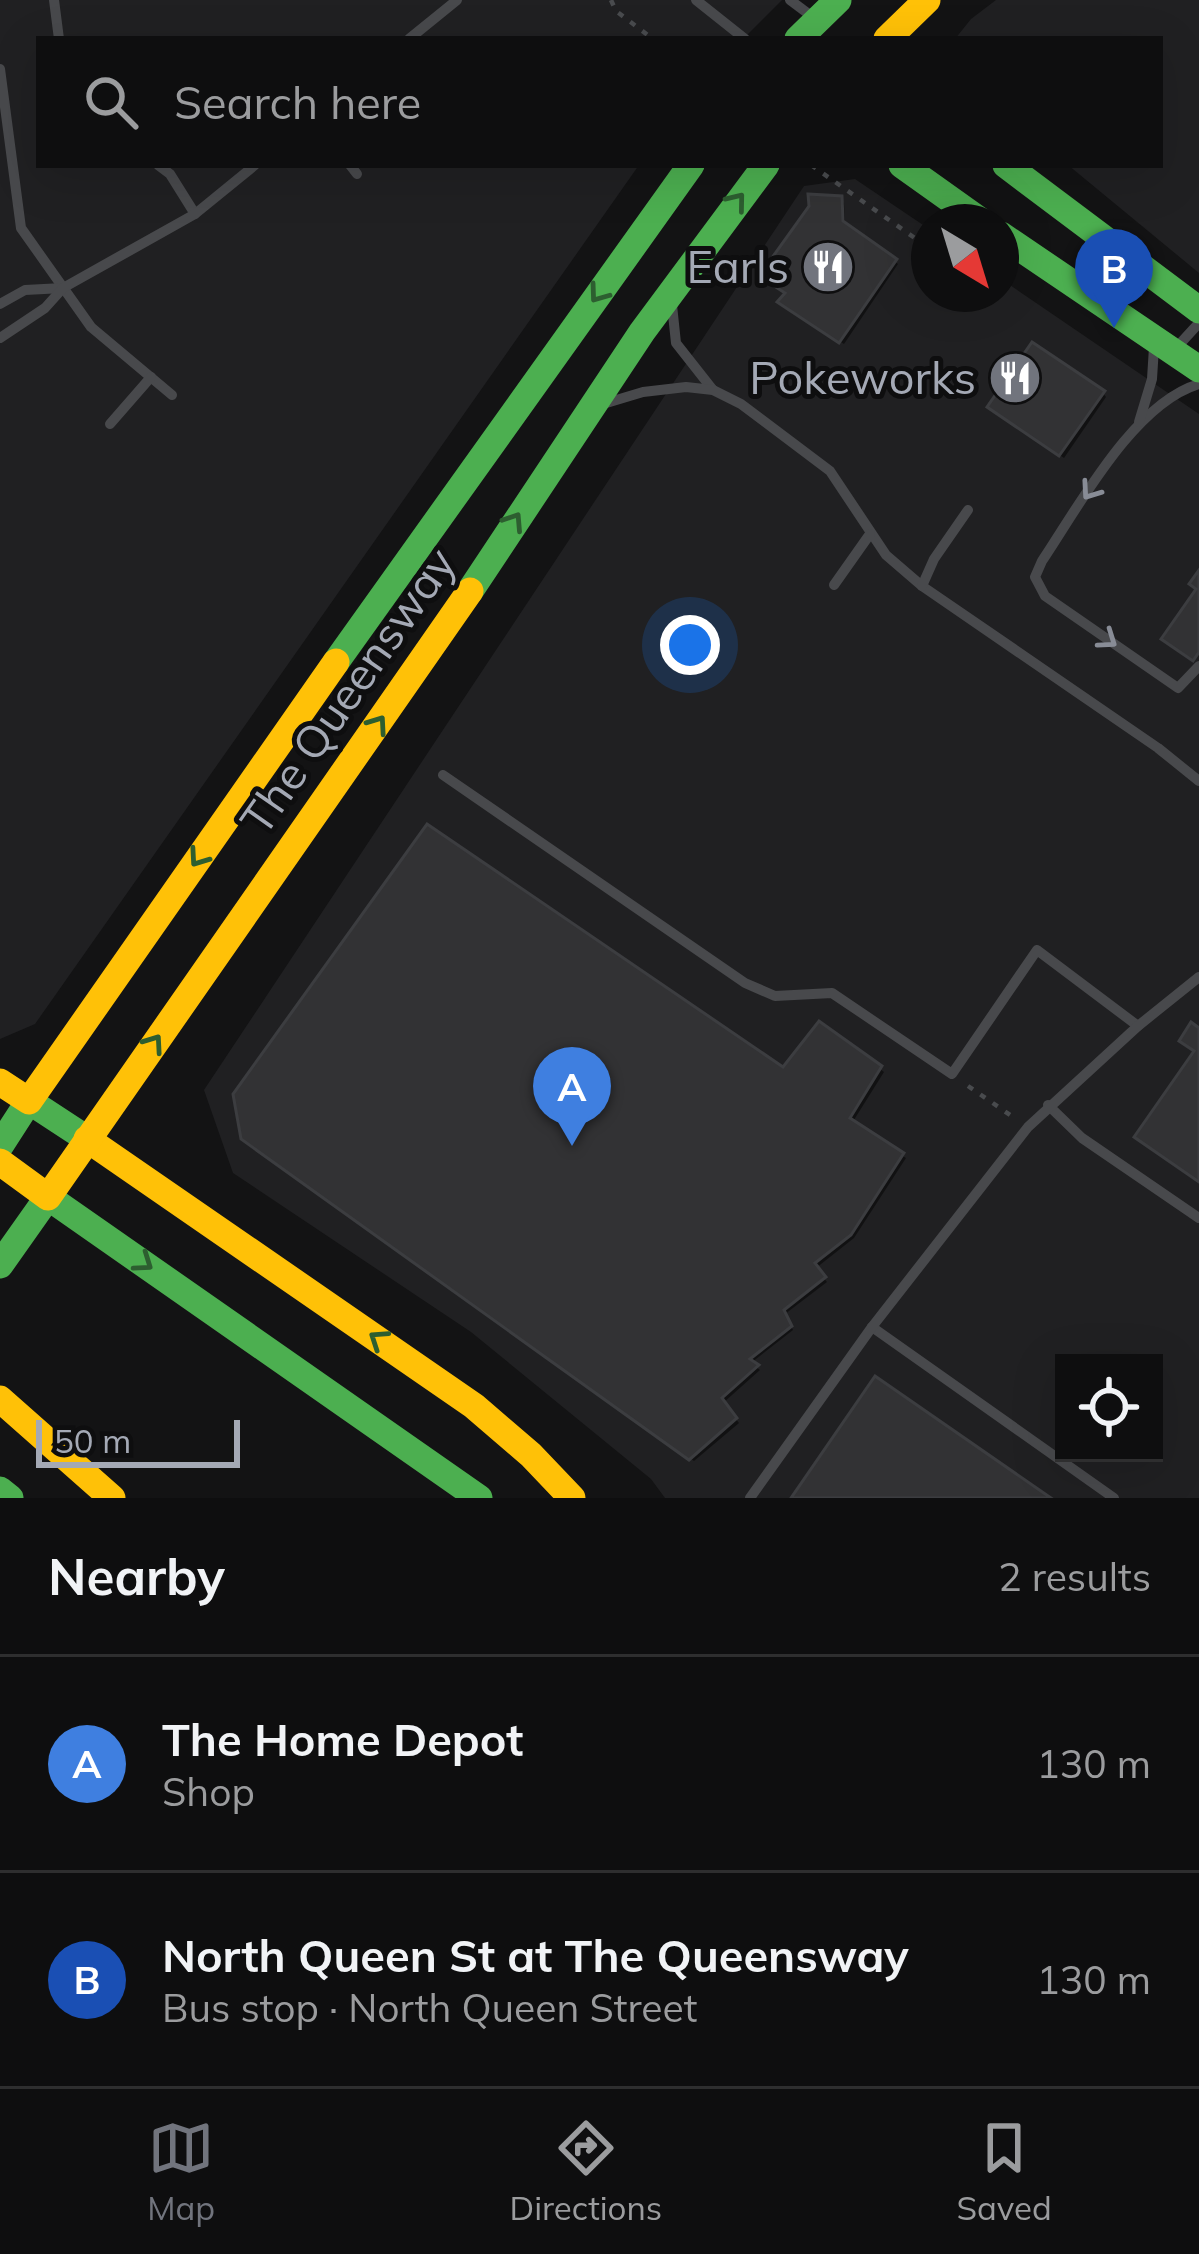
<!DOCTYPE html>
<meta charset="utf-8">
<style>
:root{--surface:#0e0e0f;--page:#1c1c1d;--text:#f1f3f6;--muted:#9b9c9e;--line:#2e2e2f;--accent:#71747d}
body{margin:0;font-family:Mulish,sans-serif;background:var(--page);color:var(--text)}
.controls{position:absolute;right:36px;bottom:36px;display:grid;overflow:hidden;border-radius:0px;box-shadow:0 12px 48px #0002}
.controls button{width:108px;height:108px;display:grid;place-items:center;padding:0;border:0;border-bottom:3px solid var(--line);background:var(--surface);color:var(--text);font:60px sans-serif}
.compass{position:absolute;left:911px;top:204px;width:108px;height:108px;border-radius:50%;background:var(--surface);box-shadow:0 12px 48px #0002;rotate:142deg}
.scale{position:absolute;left:36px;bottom:30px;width:204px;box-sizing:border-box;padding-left:12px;border:6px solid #a4a9b5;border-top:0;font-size:33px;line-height:42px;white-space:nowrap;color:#a4a9b5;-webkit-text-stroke:9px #0e0e0f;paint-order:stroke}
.you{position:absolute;left:690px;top:645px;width:42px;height:42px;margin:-30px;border:9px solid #fff;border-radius:50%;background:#1a73e8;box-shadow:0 0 0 18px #1a73e833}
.badge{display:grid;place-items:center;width:78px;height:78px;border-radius:50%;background:var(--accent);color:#fff;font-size:39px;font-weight:700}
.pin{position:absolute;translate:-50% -99px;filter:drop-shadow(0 3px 6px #0008)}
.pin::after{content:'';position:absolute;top:63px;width:42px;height:36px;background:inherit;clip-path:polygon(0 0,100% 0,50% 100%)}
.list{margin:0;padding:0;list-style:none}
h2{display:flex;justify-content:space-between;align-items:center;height:156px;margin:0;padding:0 48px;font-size:51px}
h2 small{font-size:39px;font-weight:400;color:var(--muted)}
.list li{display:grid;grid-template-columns:78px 1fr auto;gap:36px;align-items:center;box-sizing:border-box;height:216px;padding:0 48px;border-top:3px solid var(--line)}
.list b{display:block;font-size:45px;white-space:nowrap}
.list p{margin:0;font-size:39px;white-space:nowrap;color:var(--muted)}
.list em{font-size:39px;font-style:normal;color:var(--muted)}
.icon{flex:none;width:66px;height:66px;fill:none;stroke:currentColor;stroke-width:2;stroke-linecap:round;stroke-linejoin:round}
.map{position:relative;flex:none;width:1199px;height:1498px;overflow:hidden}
.search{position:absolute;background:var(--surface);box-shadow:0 12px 48px #0002;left:36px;right:36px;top:36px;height:132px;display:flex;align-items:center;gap:30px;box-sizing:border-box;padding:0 42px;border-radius:0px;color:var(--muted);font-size:45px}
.sheet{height:588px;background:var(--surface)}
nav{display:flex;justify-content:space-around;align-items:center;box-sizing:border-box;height:168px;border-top:3px solid var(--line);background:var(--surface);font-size:33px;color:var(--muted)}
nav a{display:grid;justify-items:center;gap:6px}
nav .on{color:var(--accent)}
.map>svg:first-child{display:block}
.built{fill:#202022;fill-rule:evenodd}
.shadow{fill:#0007}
.building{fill:#323234;stroke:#3c3d40;stroke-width:3}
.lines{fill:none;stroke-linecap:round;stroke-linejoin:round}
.path{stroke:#494b4e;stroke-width:4.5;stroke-dasharray:6 9;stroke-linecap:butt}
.lane{stroke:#48494c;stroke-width:10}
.fast{stroke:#4caf50;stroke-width:27}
.slow{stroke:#ffc107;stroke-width:27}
.oneway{stroke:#2d5e30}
.oneway2{stroke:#888c96}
.labels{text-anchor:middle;stroke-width:10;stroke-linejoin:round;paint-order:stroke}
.poi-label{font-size:45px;fill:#a4a9b5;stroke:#0e0e0f;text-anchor:end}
.street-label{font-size:45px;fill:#a4a9b5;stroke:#0e0e0f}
</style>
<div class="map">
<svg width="1199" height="1498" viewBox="0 0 1199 1498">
<rect width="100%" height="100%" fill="#131314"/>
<g class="built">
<path d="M0,0H782L743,39H39V165H639L35,1024L0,1039Z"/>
<path d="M996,0H1199V273L1068,165H1160V39H955L971,19Z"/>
<path d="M855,179L929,229V294H1001V279L1199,414V1498H665L651,1479L471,1332L233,1173L204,1090L804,186ZM1064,1363H1154V1453H1064Z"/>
</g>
<g class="shadow">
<path d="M840,199L844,203L845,226L898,264L844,344L784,305Z"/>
<path d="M1103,393L1106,397L1064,458L994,410Z"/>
<path d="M880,1069L884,1072L852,1123L906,1158L854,1238L816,1268L827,1282L785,1314L793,1330L751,1363L760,1370L723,1403L739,1423L694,1461L248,1143L784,1071Z"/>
</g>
<g class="building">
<path d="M808,194L842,196L843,221L897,259L839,343L777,302L785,293L759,276L809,206Z"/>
<path d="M1032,342L1105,391L1059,456L987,407Z"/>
<path d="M1199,570V652L1193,661L1161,639L1196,589L1189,584Z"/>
<path d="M427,824L783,1067L819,1021L882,1066L850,1118L904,1153L851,1235L815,1263L826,1277L784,1310L792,1326L750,1359L759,1365L722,1398L737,1418L689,1460L241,1139L233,1094Z"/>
<path d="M1191,1022L1199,1028V1182L1134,1137L1194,1051L1179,1041Z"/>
<path d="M875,1376L1051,1498H791Z"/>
</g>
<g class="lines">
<g class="path">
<path d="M611,0L616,11L653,39"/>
<path d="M811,165L919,241L929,263"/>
<path d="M919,241L929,227"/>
<path d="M968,1086L1013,1117"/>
</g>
<g class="lane">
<path d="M54,0L59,39"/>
<path d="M696,0L745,39"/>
<path d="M790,0L814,18"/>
<path d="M409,39L457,0"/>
<path d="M0,69L21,228L91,327L172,395"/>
<path d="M158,165L170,174L195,214"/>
<path d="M350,165L357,174"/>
<path d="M0,304L25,290L63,288"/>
<path d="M672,305L676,343L713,390"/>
<path d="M0,338L45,308L63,288L195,214L255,165"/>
<path d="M1177,347L1199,323"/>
<path d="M1199,384C1134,403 1079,506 1042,561L1035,577L1045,596L1178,688L1199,666"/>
<path d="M603,404L643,392L686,387L713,390L741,404L830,471L886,555L922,586L1158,748L1199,781"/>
<path d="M1139,422L1152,379L1154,347"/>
<path d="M110,424L151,377"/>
<path d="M834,585L870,534"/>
<path d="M922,586L934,559L968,510"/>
<path d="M443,775L745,983L775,996L832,993L952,1074L1037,950L1138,1026"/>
<path d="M1048,1105L1082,1138L1199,1218"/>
<path d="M872,1327L1114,1498"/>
<path d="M750,1498L872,1327L1028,1127L1138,1026L1199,977"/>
</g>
<g class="fast">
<path d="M798,39L838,0"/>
<path d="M902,165L982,222"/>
<path d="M1006,165L1199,310"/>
<path d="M1001,235L1199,369"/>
<path d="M470,591L642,332L766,165"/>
<path d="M336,662L691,165"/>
<path d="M0,1146L29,1101L87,1139"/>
<path d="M48,1197L479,1498"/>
<path d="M0,1265L48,1197"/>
<path d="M0,1490L10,1498"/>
</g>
<g class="slow">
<path d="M887,39L927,0"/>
<path d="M0,1082L29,1101L336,662"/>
<path d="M87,1139L474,1406L531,1455L572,1498"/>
<path d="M0,1162L48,1197L470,591"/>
<path d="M0,1399L112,1498"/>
</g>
</g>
<defs><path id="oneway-chevron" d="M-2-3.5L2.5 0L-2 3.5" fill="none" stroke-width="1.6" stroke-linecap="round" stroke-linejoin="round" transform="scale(3)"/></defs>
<g class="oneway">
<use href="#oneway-chevron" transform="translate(737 201) rotate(-51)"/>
<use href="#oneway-chevron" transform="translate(598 294) rotate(126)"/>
<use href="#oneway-chevron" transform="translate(514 521) rotate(-57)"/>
<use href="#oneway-chevron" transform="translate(378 724) rotate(-55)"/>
<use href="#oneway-chevron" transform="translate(198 858) rotate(125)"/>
<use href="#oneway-chevron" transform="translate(154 1043) rotate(-55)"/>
<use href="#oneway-chevron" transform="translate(144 1263) rotate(35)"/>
<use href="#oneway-chevron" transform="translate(378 1339) rotate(-146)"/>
</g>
<g class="oneway2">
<use href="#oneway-chevron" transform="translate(1090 491) rotate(125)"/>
<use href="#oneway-chevron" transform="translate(1108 640) rotate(35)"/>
</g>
<defs>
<g id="restaurant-disc" transform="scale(2.7)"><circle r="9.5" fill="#71747d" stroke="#0e0e0f"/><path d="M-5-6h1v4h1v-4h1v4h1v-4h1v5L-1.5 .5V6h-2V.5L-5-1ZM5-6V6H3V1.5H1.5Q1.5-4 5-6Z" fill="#fff"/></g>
</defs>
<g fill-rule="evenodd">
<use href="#restaurant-disc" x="828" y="267"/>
<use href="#restaurant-disc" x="1015" y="378"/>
</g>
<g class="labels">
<g class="poi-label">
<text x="789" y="283">Earls</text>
<text x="976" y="394">Pokeworks</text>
</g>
<g class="street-label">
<text transform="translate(348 691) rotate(-55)" y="16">The Queensway</text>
</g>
</g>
</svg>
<div class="controls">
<button><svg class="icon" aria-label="locate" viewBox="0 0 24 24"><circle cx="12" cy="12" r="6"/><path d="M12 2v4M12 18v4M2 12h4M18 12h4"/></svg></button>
</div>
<svg class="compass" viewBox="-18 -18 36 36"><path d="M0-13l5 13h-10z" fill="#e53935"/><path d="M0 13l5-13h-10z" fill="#9b9c9e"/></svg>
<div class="scale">50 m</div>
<div class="you"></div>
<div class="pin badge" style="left:572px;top:1146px;background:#3f7fe0">A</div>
<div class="pin badge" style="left:1114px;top:328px;background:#1a4fb4">B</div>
<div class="search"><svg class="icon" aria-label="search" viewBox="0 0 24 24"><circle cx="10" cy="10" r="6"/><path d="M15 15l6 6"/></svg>Search here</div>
</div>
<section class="sheet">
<h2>Nearby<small>2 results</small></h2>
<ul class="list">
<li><span class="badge" style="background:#3f7fe0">A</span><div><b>The Home Depot</b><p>Shop</p></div><em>130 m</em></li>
<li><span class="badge" style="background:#1a4fb4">B</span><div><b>North Queen St at The Queensway</b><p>Bus stop · North Queen Street</p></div><em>130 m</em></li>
</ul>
</section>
<nav>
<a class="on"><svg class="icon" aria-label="map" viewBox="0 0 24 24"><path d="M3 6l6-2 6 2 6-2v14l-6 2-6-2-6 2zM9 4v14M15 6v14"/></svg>Map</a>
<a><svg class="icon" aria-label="directions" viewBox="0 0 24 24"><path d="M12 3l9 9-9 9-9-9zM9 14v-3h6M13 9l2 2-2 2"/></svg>Directions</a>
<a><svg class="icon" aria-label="saved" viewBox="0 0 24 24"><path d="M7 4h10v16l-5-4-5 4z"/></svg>Saved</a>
</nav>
